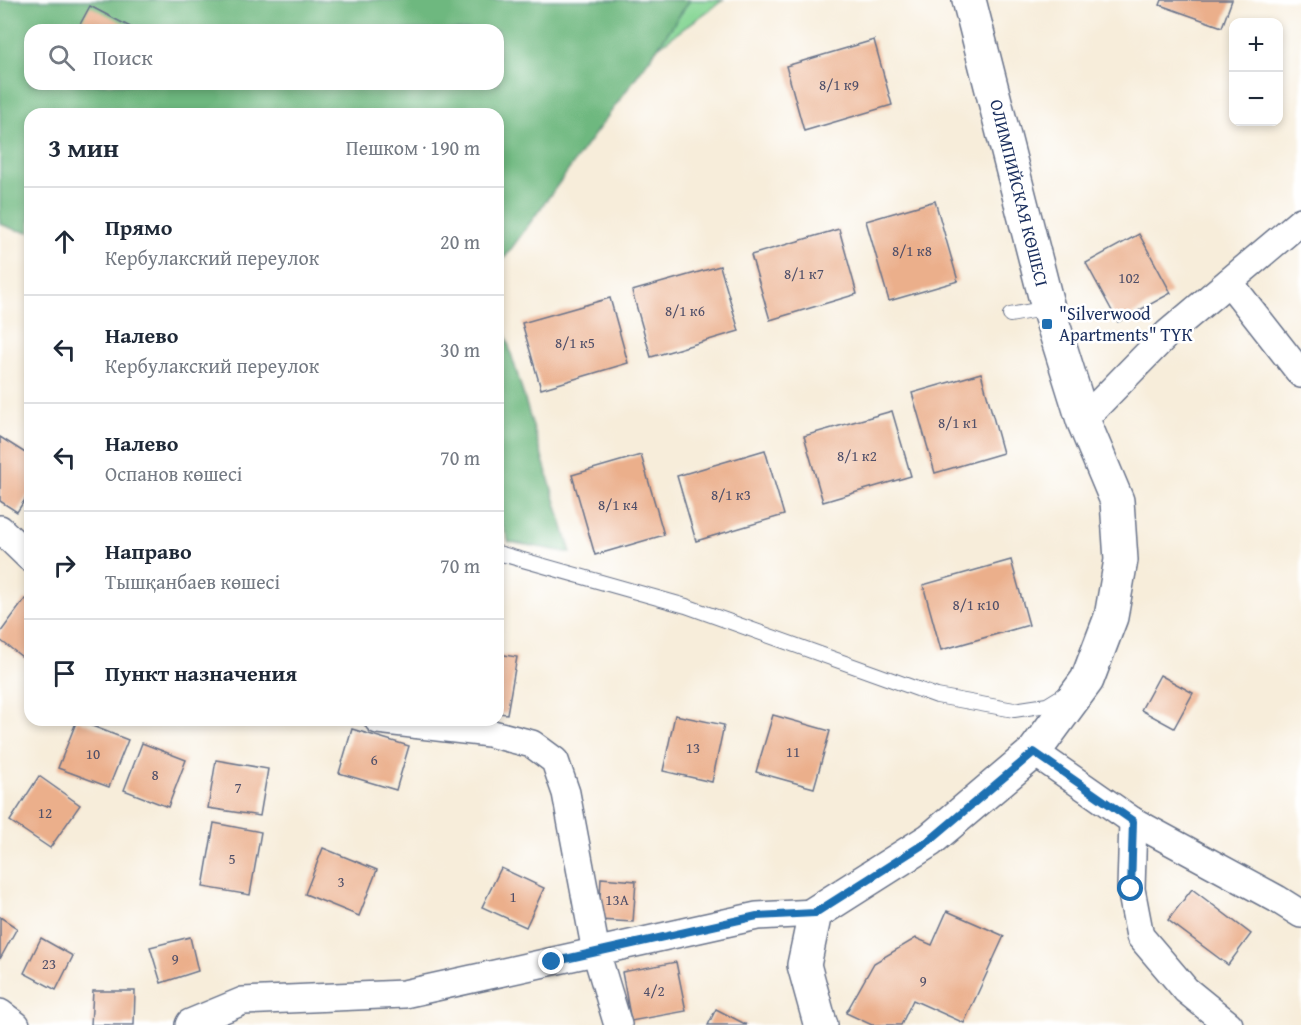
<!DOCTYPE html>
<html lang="ru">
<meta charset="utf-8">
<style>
:root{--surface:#fff;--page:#f6f6f7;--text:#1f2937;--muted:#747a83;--line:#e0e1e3}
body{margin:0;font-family:"Gentium Book Plus",serif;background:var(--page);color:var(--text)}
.controls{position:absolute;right:18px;top:18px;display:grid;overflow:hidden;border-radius:12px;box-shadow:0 3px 9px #0003}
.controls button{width:54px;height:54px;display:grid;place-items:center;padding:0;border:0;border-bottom:2px solid var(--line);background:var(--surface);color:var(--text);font:30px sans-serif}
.stop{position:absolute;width:18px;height:18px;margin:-14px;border:4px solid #1f6fb2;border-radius:50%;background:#fff}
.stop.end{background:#1f6fb2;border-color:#fff;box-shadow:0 2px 6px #0008}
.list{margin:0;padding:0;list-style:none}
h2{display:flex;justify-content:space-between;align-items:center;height:78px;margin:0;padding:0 24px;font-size:26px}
h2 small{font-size:20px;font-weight:400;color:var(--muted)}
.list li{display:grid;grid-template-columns:39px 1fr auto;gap:18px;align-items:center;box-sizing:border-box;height:108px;padding:0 24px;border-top:2px solid var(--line)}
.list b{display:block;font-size:22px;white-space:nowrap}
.list p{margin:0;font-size:20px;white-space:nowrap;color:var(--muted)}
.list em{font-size:20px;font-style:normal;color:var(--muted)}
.icon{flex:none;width:33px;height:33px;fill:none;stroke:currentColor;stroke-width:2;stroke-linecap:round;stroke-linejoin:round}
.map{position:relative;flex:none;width:1301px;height:1025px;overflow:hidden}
.search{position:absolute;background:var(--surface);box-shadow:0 3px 9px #0003;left:24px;top:24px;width:480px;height:66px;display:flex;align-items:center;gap:15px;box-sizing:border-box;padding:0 21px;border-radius:18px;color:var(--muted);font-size:22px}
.panel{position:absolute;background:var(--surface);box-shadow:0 3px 9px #0003;left:24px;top:108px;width:480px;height:618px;border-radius:18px}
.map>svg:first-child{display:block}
.green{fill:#88d796;stroke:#52837a;stroke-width:1.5}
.forest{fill:#6eb87f;stroke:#44746e;stroke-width:1.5;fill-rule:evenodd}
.building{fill:#ebaf8b}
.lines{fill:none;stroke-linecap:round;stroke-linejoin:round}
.service-casing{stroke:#687289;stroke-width:16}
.minor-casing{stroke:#687289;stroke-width:30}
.tertiary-casing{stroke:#687289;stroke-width:36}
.service{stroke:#fff;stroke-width:14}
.minor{stroke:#fff;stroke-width:27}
.tertiary{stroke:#fff;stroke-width:33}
.route{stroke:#1f6fb2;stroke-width:8}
.poi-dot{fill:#1f6fb2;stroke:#fff;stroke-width:2}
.labels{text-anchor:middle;stroke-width:5;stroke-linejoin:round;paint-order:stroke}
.number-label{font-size:15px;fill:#4f4f69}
.street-label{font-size:18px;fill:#1b2f5e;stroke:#fff}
.poi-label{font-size:18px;fill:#1b2f5e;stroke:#fff;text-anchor:start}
</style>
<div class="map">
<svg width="1301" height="1025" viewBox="0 0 1301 1025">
<rect width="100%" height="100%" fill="#fff"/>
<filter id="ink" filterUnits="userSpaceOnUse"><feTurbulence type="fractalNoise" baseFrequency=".0167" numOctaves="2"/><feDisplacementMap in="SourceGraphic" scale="12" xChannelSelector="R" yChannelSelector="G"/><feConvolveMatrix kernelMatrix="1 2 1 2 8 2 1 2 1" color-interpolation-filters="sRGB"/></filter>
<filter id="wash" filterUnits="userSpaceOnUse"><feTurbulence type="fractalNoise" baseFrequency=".008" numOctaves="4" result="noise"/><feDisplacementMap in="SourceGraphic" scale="24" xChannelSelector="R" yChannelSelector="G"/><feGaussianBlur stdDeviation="1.35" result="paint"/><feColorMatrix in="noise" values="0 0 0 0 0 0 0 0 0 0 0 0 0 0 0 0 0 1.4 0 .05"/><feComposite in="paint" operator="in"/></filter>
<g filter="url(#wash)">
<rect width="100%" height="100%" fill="#f7edda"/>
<path class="green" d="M690,0H723L658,47Z"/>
<g class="forest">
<path d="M0,0H690L658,47L498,267V114H30V232L16,230L0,224ZM30,30H498V84H30Z"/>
<path d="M498,310L571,553L509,542L498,514Z"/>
</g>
<g id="blocks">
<g class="building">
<path d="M1162,0H1232L1222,27L1160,5Z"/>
<path d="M90,6L136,30H77Z"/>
<path d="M874,40L892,105L804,131L786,66Z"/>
<path d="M935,201L958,281L889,301L866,221Z"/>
<path d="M839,229L857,294L770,320L751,255Z"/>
<path d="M1139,234L1171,293L1118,322L1086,263Z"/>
<path d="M720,266L739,331L651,357L632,291Z"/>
<path d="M610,298L628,363L541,389L522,323Z"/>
<path d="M981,373L1003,453L935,473L912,393Z"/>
<path d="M892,411L911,476L823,502L804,436Z"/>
<path d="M0,437L30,456V492L17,512L0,501Z"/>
<path d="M765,450L784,515L696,541L677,476Z"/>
<path d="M641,455L664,535L595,555L572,475Z"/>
<path d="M1011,560L1029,625L941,650L923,585Z"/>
<path d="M25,599L30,602V663L0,640V633Z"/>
<path d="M498,654L517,657L507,714L498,713Z"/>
<path d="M1160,675L1193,693L1174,728L1141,710Z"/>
<path d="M675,715L724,725L712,782L663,771Z"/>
<path d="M773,715L830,731L814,788L756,772Z"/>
<path d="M77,720L128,740L109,787L58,768Z"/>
<path d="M352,729L409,746L396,790L339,773Z"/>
<path d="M142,743L186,760L168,807L124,790Z"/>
<path d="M216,760L268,769L260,816L208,808Z"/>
<path d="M39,776L80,805L50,848L10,821Z"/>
<path d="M214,823L261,832L250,895L203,887Z"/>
<path d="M323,848L377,870L359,916L305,894Z"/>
<path d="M501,868L544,888L526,927L482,907Z"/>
<path d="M601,878L636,881L633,922L599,920Z"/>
<path d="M1192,889L1251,934L1228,965L1168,920Z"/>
<path d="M947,911L1004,936L964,1023L913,1000L901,1025H872L846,1013L874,963L916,938L932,945Z"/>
<path d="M0,917L17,928L0,959Z"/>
<path d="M190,937L198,971L161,983L150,947Z"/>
<path d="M41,938L73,956L56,990L24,973Z"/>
<path d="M676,962L686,1011L631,1021L622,972Z"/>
<path d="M93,991H135L134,1025H91Z"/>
<path d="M716,1009L747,1025H708Z"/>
</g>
</g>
</g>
<g filter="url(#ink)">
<use href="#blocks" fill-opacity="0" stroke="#687289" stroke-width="1.5"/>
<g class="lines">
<g class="service-casing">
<g id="service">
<path d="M1010,315L1048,308"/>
<path d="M498,553L686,606L937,696L1014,710L1047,705L1065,694"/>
</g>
</g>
<g class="minor-casing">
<g id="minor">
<path d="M1229,282L1301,374"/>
<path d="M1083,420L1168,333L1301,221"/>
<path d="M0,529L30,558"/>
<path d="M378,720L489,733L532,744L555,761L566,793L596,952L618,1025"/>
<path d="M1034,752L1133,821L1277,899L1301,914"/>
<path d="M1133,821L1131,889L1140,936L1186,990L1229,1025"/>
<path d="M0,1013L16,1025"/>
<path d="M189,1025L190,1023L243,1001L404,994L757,916L815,913"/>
</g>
</g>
<g class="tertiary-casing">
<path id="tertiary" d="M821,1025L820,1023L804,965L815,913L930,840L1034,752L1087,680L1111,617L1121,560L1117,501L1083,420L1048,308L969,0"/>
</g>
<use href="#service" class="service"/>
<use href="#minor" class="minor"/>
<use href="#tertiary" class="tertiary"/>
</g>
</g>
<g class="lines" filter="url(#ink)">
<path class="route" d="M552,962L757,916L815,913L930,840L1034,752L1133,821L1131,889"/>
</g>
<rect class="poi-dot" x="1041" y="318" width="12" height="12" rx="3"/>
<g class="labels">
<g class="number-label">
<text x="839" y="90">8/1 к9</text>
<text x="912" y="256">8/1 к8</text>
<text x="804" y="279">8/1 к7</text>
<text x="1129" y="283">102</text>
<text x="685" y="316">8/1 к6</text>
<text x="575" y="348">8/1 к5</text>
<text x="958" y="428">8/1 к1</text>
<text x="857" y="461">8/1 к2</text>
<text x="731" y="500">8/1 к3</text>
<text x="618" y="510">8/1 к4</text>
<text x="976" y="610">8/1 к10</text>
<text x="693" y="753">13</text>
<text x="793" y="757">11</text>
<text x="93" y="759">10</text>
<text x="374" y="765">6</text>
<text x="155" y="780">8</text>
<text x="238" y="793">7</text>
<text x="45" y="818">12</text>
<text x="232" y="864">5</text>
<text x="341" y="887">3</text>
<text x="513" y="902">1</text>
<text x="617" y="905">13А</text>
<text x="175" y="964">9</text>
<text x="49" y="969">23</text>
<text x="923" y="986">9</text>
<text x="654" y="996">4/2</text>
</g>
<g class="street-label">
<text transform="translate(1019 193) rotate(76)" y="6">ОЛИМПИЙСКАЯ КӨШЕСІ</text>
</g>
<g class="poi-label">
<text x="1059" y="320">"Silverwood<tspan x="1059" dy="21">Apartments" ТҮК</tspan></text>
</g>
</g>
</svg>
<div class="controls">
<button>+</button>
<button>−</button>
</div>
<div class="stop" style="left:1131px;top:889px"></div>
<div class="stop end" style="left:552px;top:962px"></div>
<div class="search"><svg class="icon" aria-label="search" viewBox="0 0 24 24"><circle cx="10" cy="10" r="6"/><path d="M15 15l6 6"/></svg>Поиск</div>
<section class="panel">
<h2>3 мин<small>Пешком · 190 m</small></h2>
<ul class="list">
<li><svg class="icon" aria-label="ahead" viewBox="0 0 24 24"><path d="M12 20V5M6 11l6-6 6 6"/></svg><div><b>Прямо</b><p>Кербулакский переулок</p></div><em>20 m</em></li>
<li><svg class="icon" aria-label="left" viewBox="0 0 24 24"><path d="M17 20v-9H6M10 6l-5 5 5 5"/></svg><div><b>Налево</b><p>Кербулакский переулок</p></div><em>30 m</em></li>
<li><svg class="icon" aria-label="left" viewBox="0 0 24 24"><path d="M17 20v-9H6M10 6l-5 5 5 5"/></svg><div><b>Налево</b><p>Оспанов көшесі</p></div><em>70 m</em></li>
<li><svg class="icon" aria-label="right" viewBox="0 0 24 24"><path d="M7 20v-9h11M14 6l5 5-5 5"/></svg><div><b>Направо</b><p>Тышқанбаев көшесі</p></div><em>70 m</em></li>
<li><svg class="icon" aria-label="arrive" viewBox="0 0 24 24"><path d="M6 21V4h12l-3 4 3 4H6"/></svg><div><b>Пункт назначения</b></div></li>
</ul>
</section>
</div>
